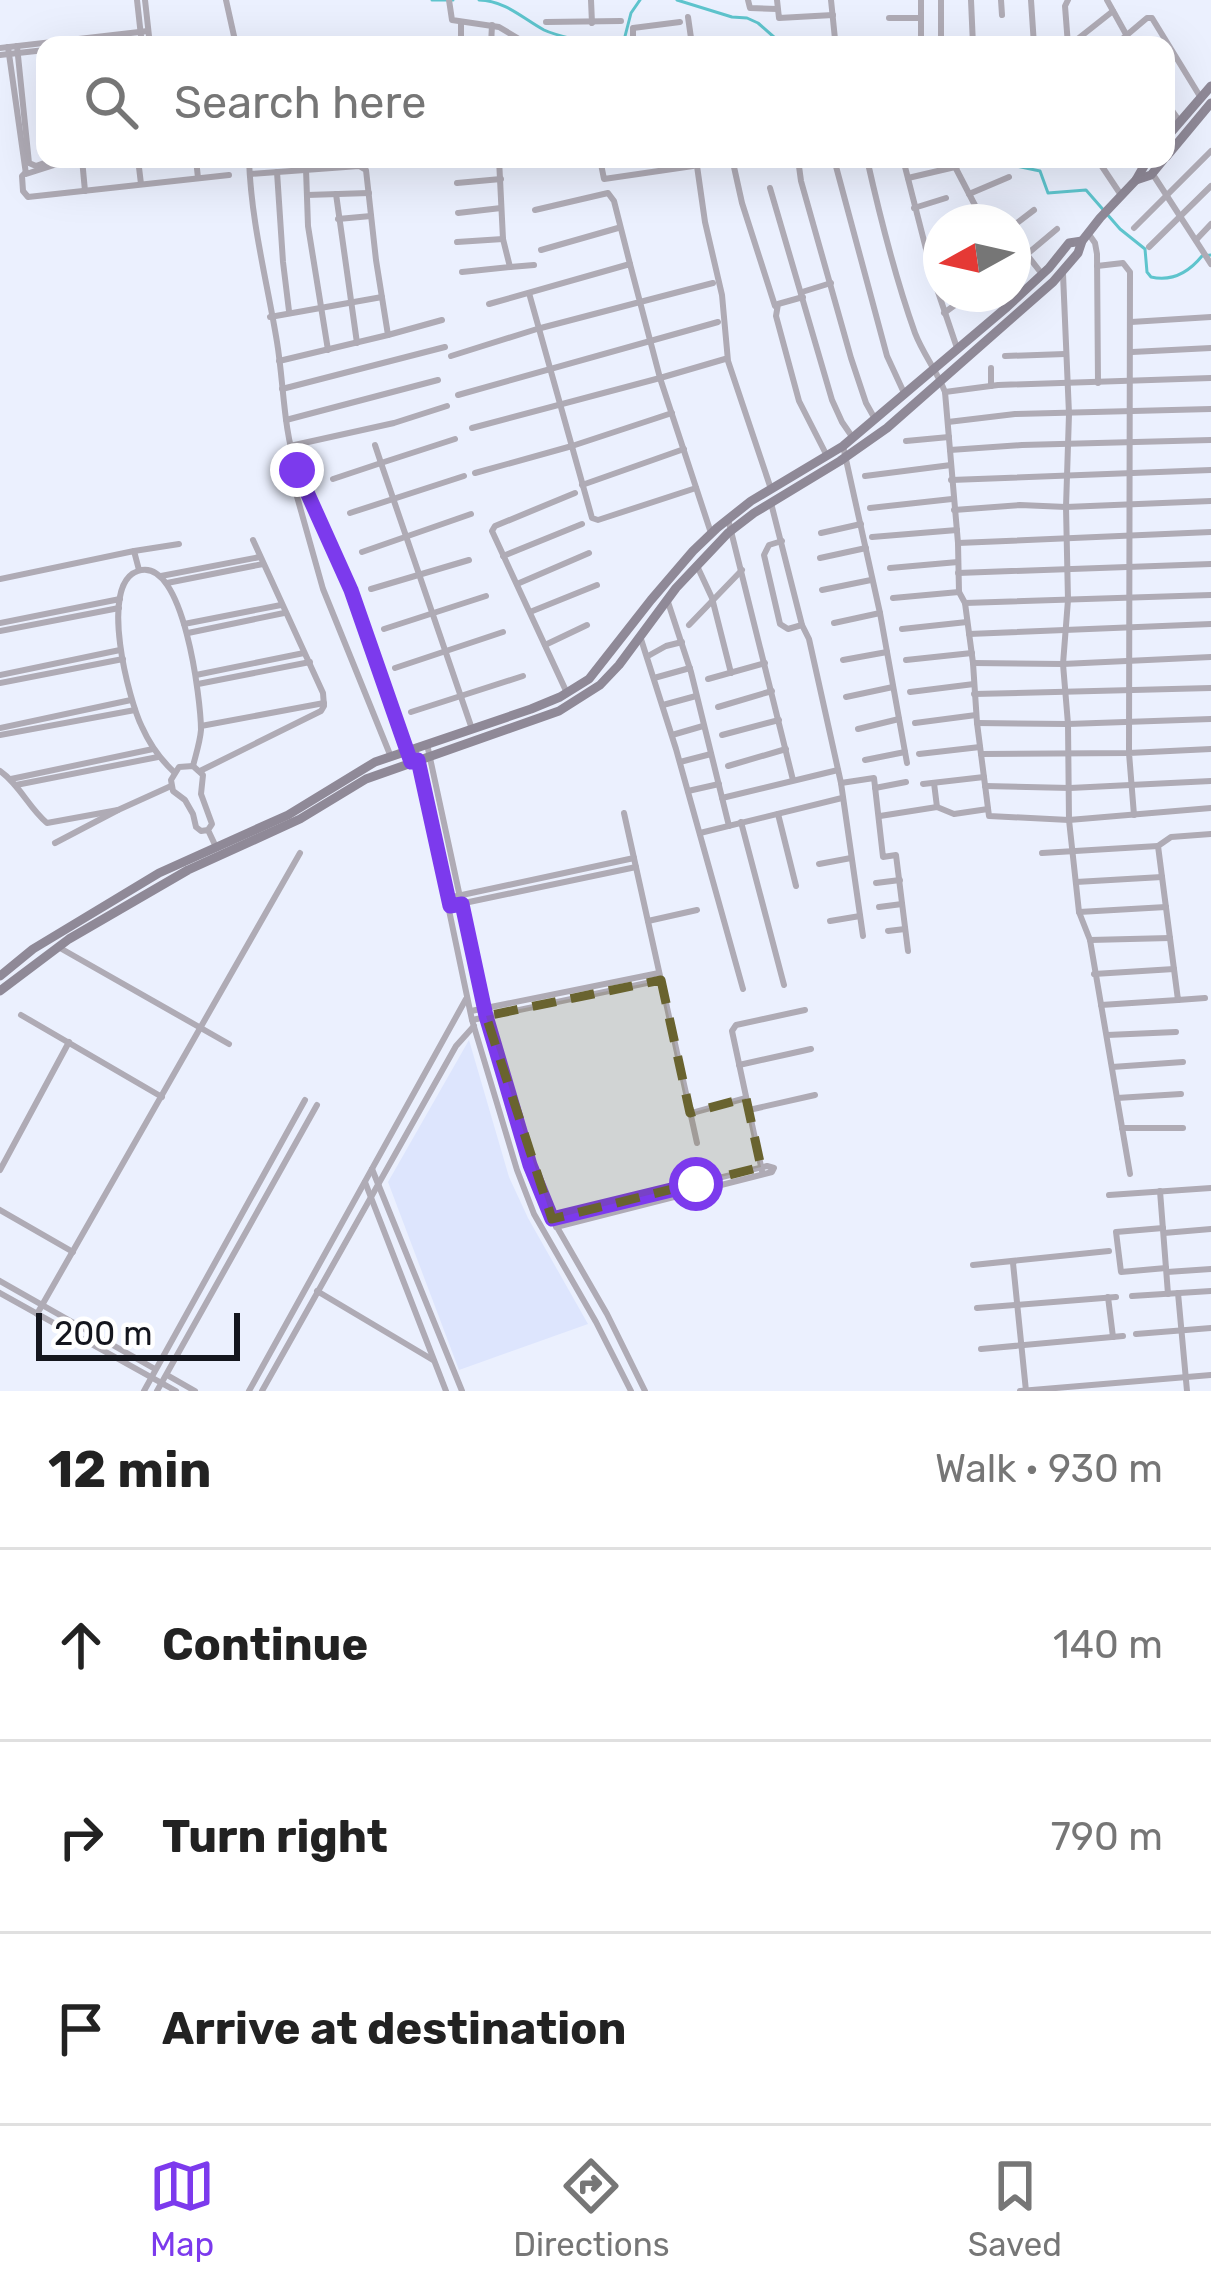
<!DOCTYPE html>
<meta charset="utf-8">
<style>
:root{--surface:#fff;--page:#f2f2f2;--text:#222;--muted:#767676;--line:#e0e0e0;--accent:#7c3aed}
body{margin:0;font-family:Rubik,sans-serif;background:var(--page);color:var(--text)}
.compass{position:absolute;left:923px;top:204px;width:108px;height:108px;border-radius:50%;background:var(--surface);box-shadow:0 12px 48px #0002;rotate:262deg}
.scale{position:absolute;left:36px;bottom:30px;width:204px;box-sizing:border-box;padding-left:12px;border:6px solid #14161e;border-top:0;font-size:33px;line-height:42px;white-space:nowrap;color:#14161e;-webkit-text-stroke:9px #fff;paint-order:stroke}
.stop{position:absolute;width:36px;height:36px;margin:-27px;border:9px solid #7c3aed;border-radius:50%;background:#fff}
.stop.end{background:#7c3aed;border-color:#fff;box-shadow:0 3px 12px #0008}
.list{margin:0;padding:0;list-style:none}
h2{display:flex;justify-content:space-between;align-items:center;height:156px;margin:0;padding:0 48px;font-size:51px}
h2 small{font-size:39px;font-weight:400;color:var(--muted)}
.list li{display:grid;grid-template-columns:78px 1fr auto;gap:36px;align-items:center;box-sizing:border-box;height:192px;padding:0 48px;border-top:3px solid var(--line)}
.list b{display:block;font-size:45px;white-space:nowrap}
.list em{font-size:39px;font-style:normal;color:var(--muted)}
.icon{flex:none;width:66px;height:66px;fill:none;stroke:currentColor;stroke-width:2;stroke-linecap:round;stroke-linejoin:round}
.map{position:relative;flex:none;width:1211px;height:1391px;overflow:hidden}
.search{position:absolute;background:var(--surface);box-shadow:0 12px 48px #0002;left:36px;right:36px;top:36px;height:132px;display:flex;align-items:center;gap:30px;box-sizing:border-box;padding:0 42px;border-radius:24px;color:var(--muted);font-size:45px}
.sheet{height:732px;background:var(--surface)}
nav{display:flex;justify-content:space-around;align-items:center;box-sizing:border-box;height:168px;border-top:3px solid var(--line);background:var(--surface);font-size:33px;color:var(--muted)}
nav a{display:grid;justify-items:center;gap:6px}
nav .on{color:var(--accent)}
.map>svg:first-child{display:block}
.built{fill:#dde5fd}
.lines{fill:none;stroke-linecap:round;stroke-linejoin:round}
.stream{stroke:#5ec4cd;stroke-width:3}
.minor{stroke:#afabb5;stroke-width:6}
.secondary{stroke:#8f8997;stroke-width:9}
.route{stroke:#7c3aed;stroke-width:15}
.marked{fill:#69632f;fill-opacity:0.2;stroke:#69632f;stroke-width:9;stroke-dasharray:24 15;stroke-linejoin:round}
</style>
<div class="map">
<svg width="1211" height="1391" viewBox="0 0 1211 1391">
<rect width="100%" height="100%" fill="#ebf0fe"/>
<path class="built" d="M469,1040L509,1177L528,1218L588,1324L459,1370L388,1182Z"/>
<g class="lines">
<g class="stream">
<path d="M432,0H453"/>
<path d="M479,0C506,1 522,18 544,30C559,37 578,39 594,45"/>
<path d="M677,0L732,17L747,18L758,23L783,45"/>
<path d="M616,45L623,44L631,13L640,0"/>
<path d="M1003,159L1006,164L1040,171L1048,193L1086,190L1120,229L1145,249L1147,272L1151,277C1173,282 1189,272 1202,256L1211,255"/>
</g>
<g class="minor">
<path d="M137,0L142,45"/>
<path d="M145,0L150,45"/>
<path d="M226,0L236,45"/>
<path d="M449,0L452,20L499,27L529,45"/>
<path d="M591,0L592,23"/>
<path d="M748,0L750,8L777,9"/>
<path d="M777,0L779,18L833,15"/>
<path d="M831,0L835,39L833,45"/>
<path d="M971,0L973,45"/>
<path d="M1001,0L1002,15"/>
<path d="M1031,0L1034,45"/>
<path d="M1107,0L1132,45"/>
<path d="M688,17L692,45"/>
<path d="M889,18H921"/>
<path d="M461,22V45"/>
<path d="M546,22L621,21"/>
<path d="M95,45L149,40"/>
<path d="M310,45L350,42L353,45"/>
<path d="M491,45L492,25"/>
<path d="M633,45V28L680,22"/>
<path d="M708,45L751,39L752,45"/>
<path d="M921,45V0"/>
<path d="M941,45V0"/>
<path d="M1068,45L1065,6L1068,0"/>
<path d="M1070,45L1113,11"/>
<path d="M1115,45L1147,18H1152L1201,98"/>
<path d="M17,46L29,163L36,166L55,159"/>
<path d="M8,47L26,174L73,159"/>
<path d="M0,48L148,31"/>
<path d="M0,55L45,50"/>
<path d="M1166,102L1180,122"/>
<path d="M82,159L85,191"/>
<path d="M138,159L141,184"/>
<path d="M196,159L198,178"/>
<path d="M249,159C251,222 267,281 277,342C284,385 283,428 297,470L370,637L411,762"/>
<path d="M600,159L604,179L693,166"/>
<path d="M696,159L705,222L722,295L728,361L771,489"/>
<path d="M739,159L735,161L734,167L742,203L775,306"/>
<path d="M798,159L801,181L851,358L866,403L875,419"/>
<path d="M834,159L887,356L905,395"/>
<path d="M867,159C880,217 895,277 915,333C923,354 937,371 945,392L958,543L959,592L965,603L973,663L977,723L989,816L1069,820L1211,808"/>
<path d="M903,159L934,280L957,348"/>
<path d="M951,159L979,213"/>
<path d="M1097,159L1121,195"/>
<path d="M516,163L553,159"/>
<path d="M306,169L308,226L328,350"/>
<path d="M26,172L22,176L23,191L28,197L229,175"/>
<path d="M277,172L283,262L289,311"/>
<path d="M1152,173L1211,264"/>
<path d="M250,174L359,166L366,170L376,260L388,335L279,361"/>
<path d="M908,178L955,167L974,159"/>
<path d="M457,183L501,179"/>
<path d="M770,188L832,400L842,422L853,438"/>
<path d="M336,194L357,343"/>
<path d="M969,194L1009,177"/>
<path d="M307,195L369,193"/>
<path d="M914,208L946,198"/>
<path d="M535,210L608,193L614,201L630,264"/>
<path d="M458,213L501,208"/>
<path d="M338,219L371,216"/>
<path d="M963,222L979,213L983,221L998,214L1002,222"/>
<path d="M1013,226L1034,210"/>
<path d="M1134,228L1211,151"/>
<path d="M1088,233L1095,243L1097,254L1098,383"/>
<path d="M1013,237L1042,274"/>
<path d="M1196,240L1211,224"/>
<path d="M457,242L503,239"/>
<path d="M1149,247L1211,186"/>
<path d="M926,248L941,238"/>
<path d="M541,250L618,228"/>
<path d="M1026,255L1057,229"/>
<path d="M510,267L534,265"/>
<path d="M462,272L510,267L503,239L499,159"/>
<path d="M1063,274L1069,414L1066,507L1068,600L1063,664L1068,724L1069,820L1079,912L1090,940L1130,1174"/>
<path d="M713,283L640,302L660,378L725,359"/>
<path d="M802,292L831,283"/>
<path d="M529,293L592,518L598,520L696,488"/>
<path d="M803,297L778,304L776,316L799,401L827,456"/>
<path d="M944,313L970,294"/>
<path d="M270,317L382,297"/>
<path d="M1131,322L1211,317"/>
<path d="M388,335L442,320"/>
<path d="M1132,352L1211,348"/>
<path d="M451,356L537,329L640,302L630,264L489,304"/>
<path d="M1005,356L1065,354"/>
<path d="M991,386V368"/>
<path d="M282,389L445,347"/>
<path d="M945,392L998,385L1211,378"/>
<path d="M458,395L718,322"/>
<path d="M286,420L438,380"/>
<path d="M948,422L1015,414L1211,409"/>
<path d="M472,428L660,378L711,533"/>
<path d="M906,441L949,437"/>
<path d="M375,445L381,463L455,439"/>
<path d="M290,446L394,423L447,406"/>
<path d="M843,446L880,613L907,763"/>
<path d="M950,450L1022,445L1211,440"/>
<path d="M293,466L296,493L323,589L391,757"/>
<path d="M475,473L572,446L672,413"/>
<path d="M865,476L951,465"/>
<path d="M333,479L381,463L472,729"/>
<path d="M951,480L1211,470"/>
<path d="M582,485L684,449"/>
<path d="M771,503L802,625L809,639L841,783L863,936"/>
<path d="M870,508L952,499"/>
<path d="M954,510L1020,505L1066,507L1211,501"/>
<path d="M350,513L464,476"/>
<path d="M728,519L793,780"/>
<path d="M821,533L861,524"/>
<path d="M872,537L957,530"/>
<path d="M782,541L769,545L764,555L780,624L788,629L802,625"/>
<path d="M958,543L1211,532"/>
<path d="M134,551L179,544"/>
<path d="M362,552L471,514"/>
<path d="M503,556L582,524"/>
<path d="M820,558L866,548"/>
<path d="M698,568L712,598L731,673"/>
<path d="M890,568L958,562"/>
<path d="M958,573L1211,564"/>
<path d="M161,576L260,557"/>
<path d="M0,579L134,551L139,570"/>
<path d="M167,583L263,564"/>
<path d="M517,584L589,553"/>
<path d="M371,589L469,560"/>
<path d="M822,590L871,580"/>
<path d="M893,598L959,592"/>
<path d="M667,599L691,672L729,826"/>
<path d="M965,603L1211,595"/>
<path d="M530,612L597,585"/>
<path d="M0,623L120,599"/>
<path d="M834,623L880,613"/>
<path d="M184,624L281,605"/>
<path d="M689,625L742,570"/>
<path d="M384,629L486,596"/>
<path d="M902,629L967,622"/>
<path d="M0,631L119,608"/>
<path d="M188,633L284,613"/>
<path d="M969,634L1211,624"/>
<path d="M640,636L676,749L743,989"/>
<path d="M545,645L587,625"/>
<path d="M648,656L666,646L682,642"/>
<path d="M843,660L887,652"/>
<path d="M906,660L972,653"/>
<path d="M973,663L1063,664L1211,657"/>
<path d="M395,668L503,632"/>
<path d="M0,675L120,650"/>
<path d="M196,675L304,653"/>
<path d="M654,678L690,668"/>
<path d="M708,679L765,663"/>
<path d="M0,683L123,659"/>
<path d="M198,684L310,662"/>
<path d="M910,692L974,684"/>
<path d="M567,693L492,531L495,526L575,493"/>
<path d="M974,694L1211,688"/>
<path d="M846,697L893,687"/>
<path d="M663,705L696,696"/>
<path d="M718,707L772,691"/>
<path d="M411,712L523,676"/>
<path d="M915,723L976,715"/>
<path d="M977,723L1068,724L1211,719"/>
<path d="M201,726L324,703"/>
<path d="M0,728L131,700"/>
<path d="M858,729L899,719"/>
<path d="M0,735L135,710"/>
<path d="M672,735L703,726"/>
<path d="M722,735L779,720"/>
<path d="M427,744L485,1013L530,1165L546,1208L607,1314L645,1391"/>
<path d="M415,748L472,1020L517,1170L534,1214L596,1322L631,1391"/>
<path d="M919,754L980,747"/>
<path d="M981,754L1129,753L1130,272L1123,263L1097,266"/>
<path d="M865,760L905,752"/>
<path d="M680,762L711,754"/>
<path d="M728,766L786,749"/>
<path d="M0,771C19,784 29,808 47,823L118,810"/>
<path d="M200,771L321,711L324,706L323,693L253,540"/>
<path d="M174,772C160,759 150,745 142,727C129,701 98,584 138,571C184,555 201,702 201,730C200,742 196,754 193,766"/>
<path d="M11,779L153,749"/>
<path d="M841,783L874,778L883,857L896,855L908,951"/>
<path d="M934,783L937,807"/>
<path d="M923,784L984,777"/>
<path d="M16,785L158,757"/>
<path d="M985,786L1070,788L1211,781"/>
<path d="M875,788L906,782"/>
<path d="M688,791L719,784"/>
<path d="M722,798L838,770"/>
<path d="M624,813L697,1143"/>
<path d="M778,814L796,886"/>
<path d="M1134,815L1129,753L1211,749"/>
<path d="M880,816L937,807L954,814L988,809"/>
<path d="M741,822L784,985"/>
<path d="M208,830L201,831L196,827L193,814L185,800L173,791L171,780L179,767L193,766L203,775L201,794L212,824L208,830L216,847"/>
<path d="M700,833L842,798"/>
<path d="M55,843L118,810L171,786"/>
<path d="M1042,853L1158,846"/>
<path d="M819,864L851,858"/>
<path d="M1076,882L1162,877"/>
<path d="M876,883L900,880"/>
<path d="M448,898L634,858"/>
<path d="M450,906L636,867"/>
<path d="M879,907L902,904"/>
<path d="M1079,912L1166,907"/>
<path d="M648,921L697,910"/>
<path d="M830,921L860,916"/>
<path d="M888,931L905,929"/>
<path d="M1090,940L1170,938"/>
<path d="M60,948L229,1044"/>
<path d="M1094,974L1174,969"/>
<path d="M1205,998L1178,1000L1158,846L1171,837L1211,834"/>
<path d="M1101,1005L1178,1000"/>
<path d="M471,1011L659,973"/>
<path d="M21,1015L162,1097"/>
<path d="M472,1020L661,980"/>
<path d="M1107,1035L1176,1032"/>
<path d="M739,1065L811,1049"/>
<path d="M1112,1067L1183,1062"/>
<path d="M1117,1098L1181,1094"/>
<path d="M749,1110L815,1095"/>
<path d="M692,1113L746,1098"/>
<path d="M1122,1128H1183"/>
<path d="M372,1169L462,1391"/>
<path d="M0,1170L69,1042"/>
<path d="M762,1171L732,1031L736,1025L805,1010"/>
<path d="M365,1182L446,1391"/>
<path d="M1160,1191L1168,1294"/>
<path d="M1109,1195L1211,1188"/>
<path d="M0,1210L73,1252"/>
<path d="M552,1219L767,1166L774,1168L772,1172L556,1227"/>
<path d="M1163,1228L1116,1232L1121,1272L1166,1268"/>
<path d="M1164,1233L1211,1229"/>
<path d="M1013,1263L1026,1391"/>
<path d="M973,1265L1109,1251"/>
<path d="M1167,1272L1211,1269"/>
<path d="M0,1281L155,1369"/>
<path d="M317,1291L433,1360"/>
<path d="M0,1293L176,1391"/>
<path d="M1178,1293L1187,1391"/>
<path d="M1132,1296L1211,1291"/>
<path d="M1108,1297L1113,1337"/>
<path d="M977,1308L1116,1297"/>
<path d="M37,1314L300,853"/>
<path d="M1136,1334L1211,1328"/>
<path d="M981,1349L1123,1336"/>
<path d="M167,1375L195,1391"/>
<path d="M144,1391L305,1100"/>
<path d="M157,1391L317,1105"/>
<path d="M249,1391L466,999"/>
<path d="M262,1391L456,1046L474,1026"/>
<path d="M1020,1391L1211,1375"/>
</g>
<g class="secondary">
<path d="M1166,138L1211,86"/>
<path d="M1166,157L1211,103"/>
<path d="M1136,180L1151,175L1164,159"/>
<path d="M0,976L33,949L159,873L288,815L375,762L531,709L560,697L589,679L651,600L693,551L717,528L751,501L843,446L1007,307L1049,268L1069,243L1082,241"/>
<path d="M0,991L69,939L188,870L300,819L366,779L559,711L600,685L619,665L676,588L728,533L754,513L840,461L887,428L1053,282L1078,253L1082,241L1100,218L1136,180L1148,159"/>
</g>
</g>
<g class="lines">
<path class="route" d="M297,470L351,590L411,762L418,760L450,906L462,904L486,1016L530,1165L552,1219L696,1184"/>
</g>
<path class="marked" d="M661,980L690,1113L746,1098L761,1167L552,1219L486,1016Z"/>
</svg>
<svg class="compass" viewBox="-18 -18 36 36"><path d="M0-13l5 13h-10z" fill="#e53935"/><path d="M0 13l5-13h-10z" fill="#767676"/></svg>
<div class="scale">200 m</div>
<div class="stop" style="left:696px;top:1184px"></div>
<div class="stop end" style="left:297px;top:470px"></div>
<div class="search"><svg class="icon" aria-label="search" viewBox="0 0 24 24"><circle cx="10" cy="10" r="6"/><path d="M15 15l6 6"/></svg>Search here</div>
</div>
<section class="sheet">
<h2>12 min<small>Walk · 930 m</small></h2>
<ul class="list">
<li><svg class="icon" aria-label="ahead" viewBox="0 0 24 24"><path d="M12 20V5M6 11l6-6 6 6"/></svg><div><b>Continue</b></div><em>140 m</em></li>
<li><svg class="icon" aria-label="right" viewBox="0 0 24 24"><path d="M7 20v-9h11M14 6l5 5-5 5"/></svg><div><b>Turn right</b></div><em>790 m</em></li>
<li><svg class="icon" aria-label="arrive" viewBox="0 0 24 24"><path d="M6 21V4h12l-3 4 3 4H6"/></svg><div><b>Arrive at destination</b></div></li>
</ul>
</section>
<nav>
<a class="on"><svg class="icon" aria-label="map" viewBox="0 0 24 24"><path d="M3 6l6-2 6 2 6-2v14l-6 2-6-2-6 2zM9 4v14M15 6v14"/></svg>Map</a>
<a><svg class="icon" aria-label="directions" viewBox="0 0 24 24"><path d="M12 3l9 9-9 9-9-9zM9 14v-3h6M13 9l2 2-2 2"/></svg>Directions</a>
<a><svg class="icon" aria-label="saved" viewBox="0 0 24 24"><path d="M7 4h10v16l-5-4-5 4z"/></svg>Saved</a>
</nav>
